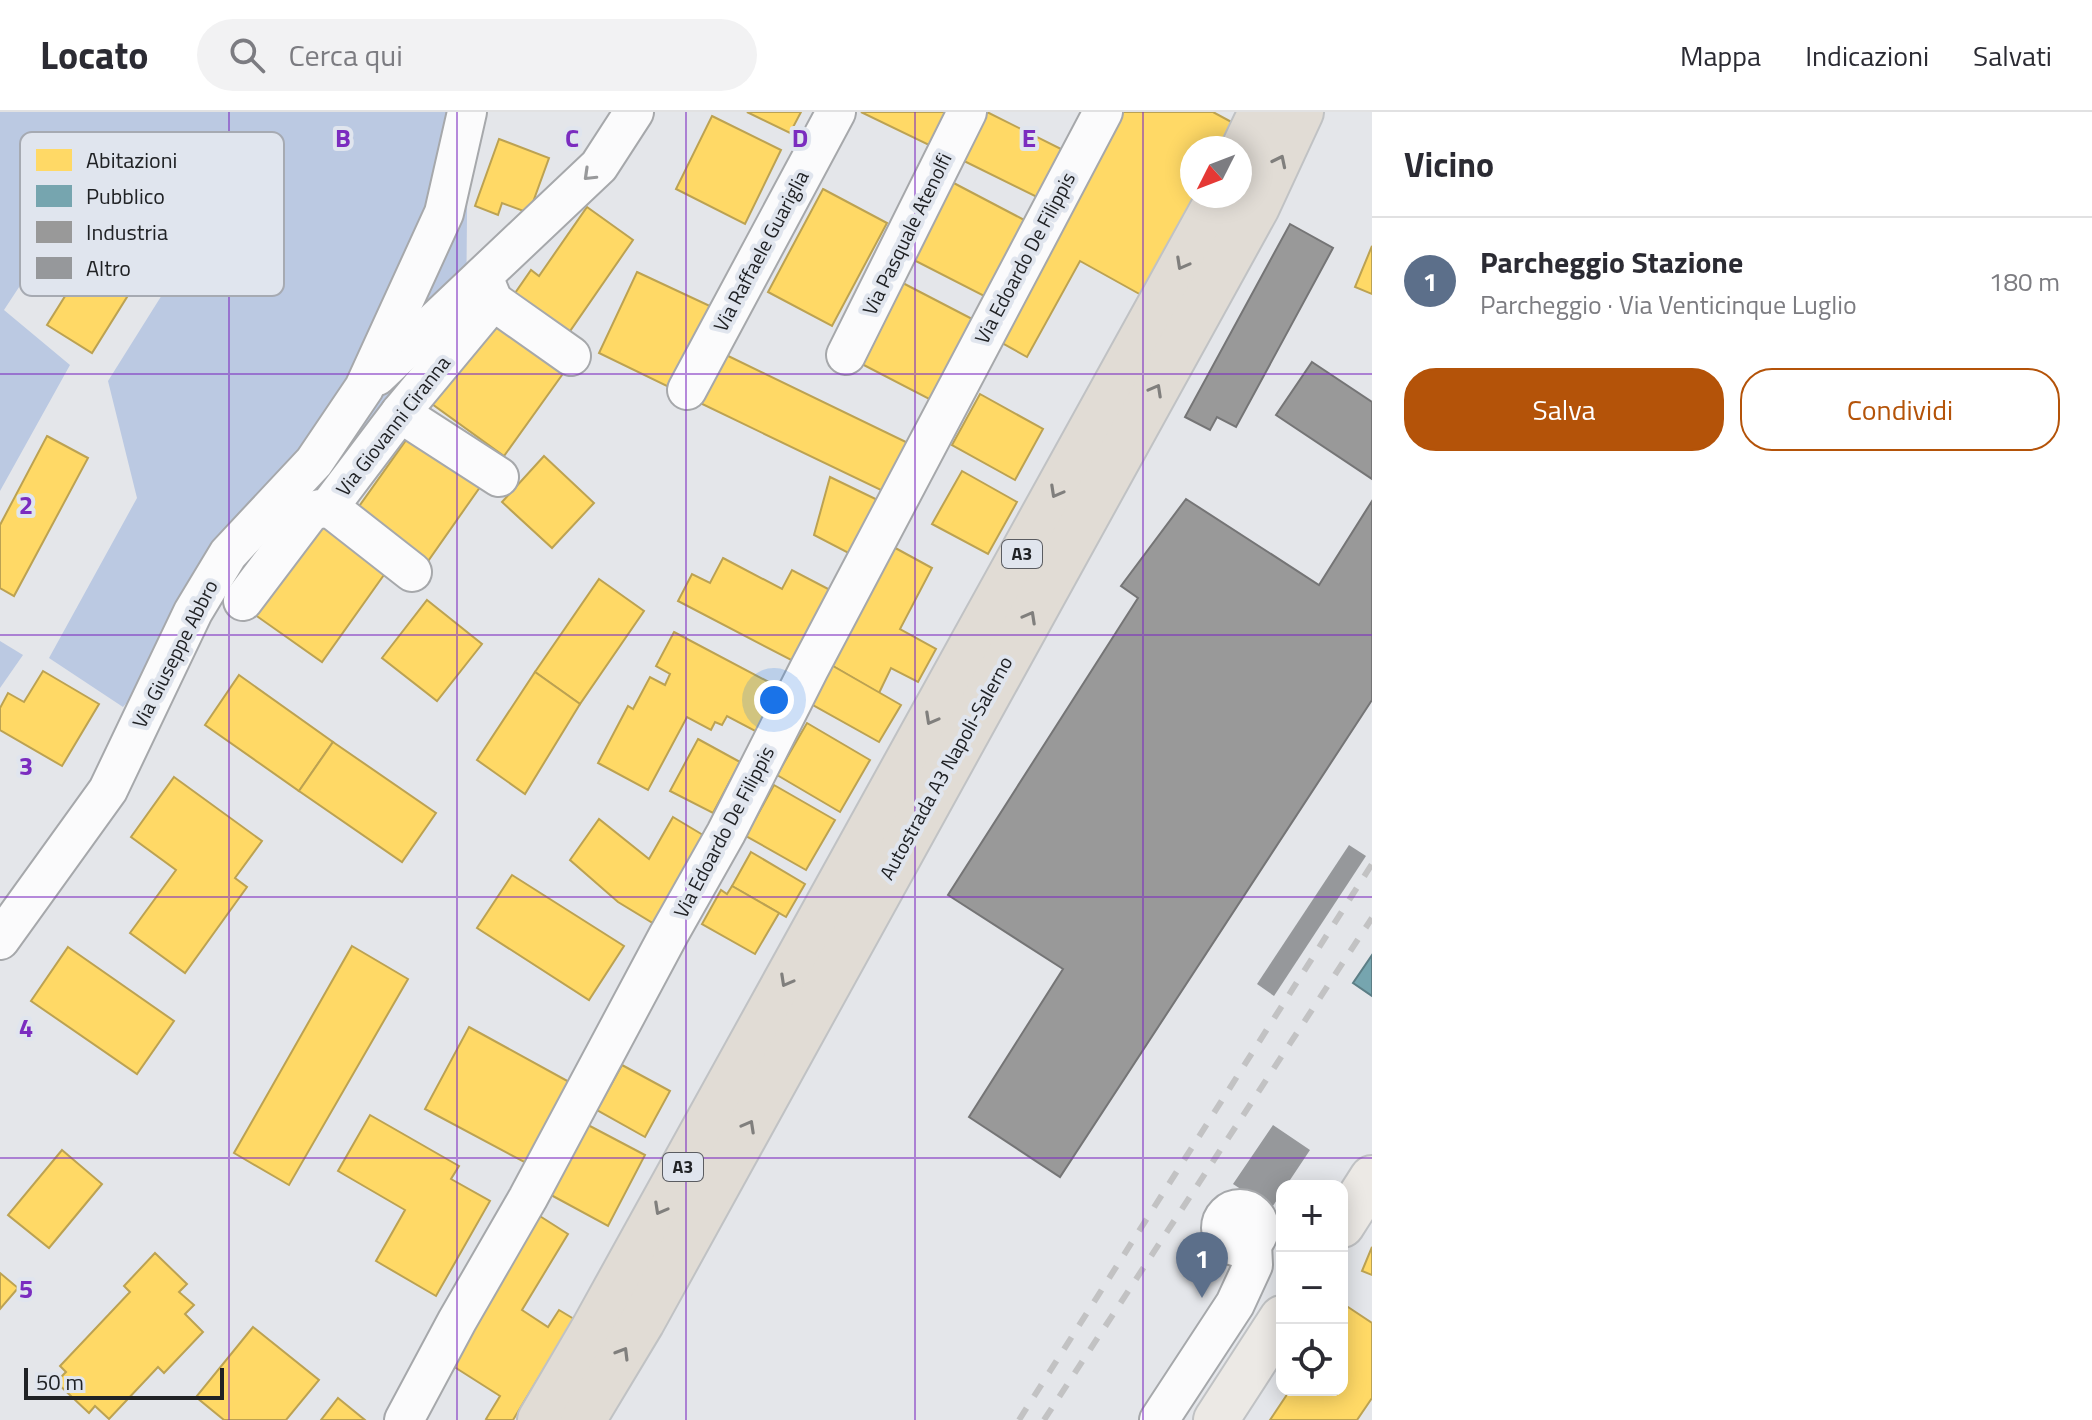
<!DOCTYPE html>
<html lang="it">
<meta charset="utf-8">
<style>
:root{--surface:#fff;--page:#f2f2f3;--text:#2b2b33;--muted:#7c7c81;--line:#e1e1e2;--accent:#b45309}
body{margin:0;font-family:"Titillium Web",sans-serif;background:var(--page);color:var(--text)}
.controls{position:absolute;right:24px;bottom:24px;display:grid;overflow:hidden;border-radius:16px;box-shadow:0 4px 20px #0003}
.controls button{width:72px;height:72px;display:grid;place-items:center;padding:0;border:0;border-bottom:2px solid var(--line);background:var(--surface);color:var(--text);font:40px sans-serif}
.compass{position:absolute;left:1180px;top:24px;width:72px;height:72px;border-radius:50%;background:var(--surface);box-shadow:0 4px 20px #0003;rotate:228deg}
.scale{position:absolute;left:24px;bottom:20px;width:200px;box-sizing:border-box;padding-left:8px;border:4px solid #202225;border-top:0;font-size:22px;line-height:28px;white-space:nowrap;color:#202225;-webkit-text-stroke:6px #e0e5ee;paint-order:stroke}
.you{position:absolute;left:774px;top:588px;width:28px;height:28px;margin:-20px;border:6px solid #fff;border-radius:50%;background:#1a73e8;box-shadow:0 0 0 12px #1a73e833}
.badge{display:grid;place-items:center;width:52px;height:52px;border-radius:50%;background:var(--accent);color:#fff;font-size:26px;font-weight:700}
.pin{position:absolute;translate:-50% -66px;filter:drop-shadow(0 2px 4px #0008)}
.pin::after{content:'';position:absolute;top:42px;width:28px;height:24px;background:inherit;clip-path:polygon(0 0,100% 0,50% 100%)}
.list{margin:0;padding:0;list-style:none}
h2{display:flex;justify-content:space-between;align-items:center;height:104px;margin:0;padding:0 32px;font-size:34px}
h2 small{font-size:26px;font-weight:400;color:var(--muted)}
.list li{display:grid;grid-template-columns:52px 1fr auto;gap:24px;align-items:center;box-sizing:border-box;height:128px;padding:0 32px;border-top:2px solid var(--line)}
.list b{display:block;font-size:30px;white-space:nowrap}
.list p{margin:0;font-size:26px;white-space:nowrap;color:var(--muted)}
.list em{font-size:26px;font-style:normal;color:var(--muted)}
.actions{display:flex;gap:16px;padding:24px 32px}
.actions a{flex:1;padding:18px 0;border:2px solid var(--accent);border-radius:32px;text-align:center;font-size:28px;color:var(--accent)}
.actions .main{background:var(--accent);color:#fff}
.icon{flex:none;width:44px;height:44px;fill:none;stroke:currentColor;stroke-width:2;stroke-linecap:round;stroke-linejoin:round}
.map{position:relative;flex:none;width:1372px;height:1308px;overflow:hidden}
header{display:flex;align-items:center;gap:48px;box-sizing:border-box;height:112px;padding:0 40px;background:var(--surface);border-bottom:2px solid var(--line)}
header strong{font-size:38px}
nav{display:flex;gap:44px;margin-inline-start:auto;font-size:28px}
.search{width:560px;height:72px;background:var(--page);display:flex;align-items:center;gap:20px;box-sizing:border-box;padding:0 28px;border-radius:44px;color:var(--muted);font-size:30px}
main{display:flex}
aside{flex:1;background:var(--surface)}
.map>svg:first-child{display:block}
.forest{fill:#bbc9e2}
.homes{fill:#ffd966;stroke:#bca252;stroke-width:2}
.public{fill:#76a5af;stroke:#5c7e86;stroke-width:2}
.industry{fill:#999;stroke:#757576;stroke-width:2}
.building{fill:#96989b}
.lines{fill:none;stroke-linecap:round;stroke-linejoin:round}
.minor-casing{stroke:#a6a8ab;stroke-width:42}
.major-casing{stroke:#c0c2c4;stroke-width:48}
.highway-casing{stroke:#c0c2c4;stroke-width:48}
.minor{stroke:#fbfbfc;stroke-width:38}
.major{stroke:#ece9e5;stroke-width:44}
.highway{stroke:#e1dcd5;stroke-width:44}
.rail{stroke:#c2c2c3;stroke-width:6;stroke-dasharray:14 14;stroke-linecap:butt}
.oneway{stroke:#807f7d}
.oneway2{stroke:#98999b}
.grid{fill:none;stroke:#7b2cbf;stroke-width:2;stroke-opacity:0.55}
.labels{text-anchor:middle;stroke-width:8;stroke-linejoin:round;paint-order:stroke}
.shield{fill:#e0e5ee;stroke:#5a5c61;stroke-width:2}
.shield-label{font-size:18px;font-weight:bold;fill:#202225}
.street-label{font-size:20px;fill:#202225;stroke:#e0e5ee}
.key{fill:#e0e5ee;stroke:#a6aab2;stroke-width:2}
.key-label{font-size:22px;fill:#202225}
.grid-label{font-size:26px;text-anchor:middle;font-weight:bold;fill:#7b2cbf;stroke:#e0e5ee;stroke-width:8;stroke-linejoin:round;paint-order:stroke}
</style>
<header>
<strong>Locato</strong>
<div class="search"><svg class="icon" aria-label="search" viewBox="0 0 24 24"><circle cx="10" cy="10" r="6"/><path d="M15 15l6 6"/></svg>Cerca qui</div>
<nav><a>Mappa</a><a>Indicazioni</a><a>Salvati</a></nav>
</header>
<main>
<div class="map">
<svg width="1372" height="1308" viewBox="0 0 1372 1308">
<rect width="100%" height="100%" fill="#e4e6ea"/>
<g class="forest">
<path d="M0,0H468L466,208L123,595L49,546L137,386L108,269L182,151L78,85L4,198L70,253L0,379Z"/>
<path d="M0,529L23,543L0,576Z"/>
</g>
<g class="homes">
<path d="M747,0H801L790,21Z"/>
<path d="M861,0H947L931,34Z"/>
<path d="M987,0L1067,40L1043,88L964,49Z"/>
<path d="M1120,0H1213L1237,13L1224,36H1192V84H1198L1143,184L1080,149L1027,245L995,227Z"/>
<path d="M712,4L781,38L745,112L676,77Z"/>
<path d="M499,27L549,46L529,101L502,91L498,103L475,94Z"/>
<path d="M948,68L1028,110L988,186L908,145Z"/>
<path d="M823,77L887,111L832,214L768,180Z"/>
<path d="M587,95L633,128L568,222L513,184L531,158L539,164Z"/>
<path d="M102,125L147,153L92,241L47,213Z"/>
<path d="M1372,134V182L1355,175Z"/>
<path d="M637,160L712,195L673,277L599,241Z"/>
<path d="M897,168L976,209L935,290L856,249Z"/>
<path d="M494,205L567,256L504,344L432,292Z"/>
<path d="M720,240L908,331L885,380L696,289Z"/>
<path d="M980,282L1043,317L1015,368L952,333Z"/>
<path d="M414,317L485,368L426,452L355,400Z"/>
<path d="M47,324L88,346L14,484L0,476V413Z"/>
<path d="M544,344L594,391L552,436L502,390Z"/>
<path d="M962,359L1017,390L988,442L932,412Z"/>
<path d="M830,365L888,393L860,447L814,423Z"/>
<path d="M316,410L386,460L322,550L251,500Z"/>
<path d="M888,432L932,456L900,517L936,537L918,570L891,556L879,581L826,550Z"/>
<path d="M723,446L782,477L792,458L832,479L795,550L678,489L692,462L710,471Z"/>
<path d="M599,467L644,499L580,592L535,560Z"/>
<path d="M427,488L482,532L437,589L382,546Z"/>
<path d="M674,520L780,576L757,620L727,604L722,613L715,610L711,618L687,605L648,678L598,651L628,594L633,597L650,565L665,573L670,562L656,554Z"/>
<path d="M826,550L901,593L879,630L804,588Z"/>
<path d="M43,559L99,592L62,654L0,618V596L8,581L24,590Z"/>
<path d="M535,560L580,592L525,682L477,648Z"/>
<path d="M239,563L333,630L299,679L205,613Z"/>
<path d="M807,611L870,648L840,700L777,663Z"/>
<path d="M698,627L740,650L713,701L670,679Z"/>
<path d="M333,630L436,701L402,750L299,679Z"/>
<path d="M174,665L262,729L235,766L247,775L185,861L130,821L176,758L131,725Z"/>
<path d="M774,673L835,708L806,758L746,724Z"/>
<path d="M673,705L708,726L661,816L618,790L570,748L599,707L649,747Z"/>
<path d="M751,740L805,772L786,805L732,774Z"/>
<path d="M512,763L624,834L589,888L477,816Z"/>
<path d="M732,774L779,801L755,842L702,812L721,778L727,782Z"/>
<path d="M352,834L408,867L289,1073L234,1041Z"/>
<path d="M68,835L174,909L137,962L31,889Z"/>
<path d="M469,915L571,971L528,1052L425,997Z"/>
<path d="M622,953L670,979L645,1025L597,998Z"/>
<path d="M370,1003L459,1054L451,1067L490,1089L436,1184L376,1149L405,1098L338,1059Z"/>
<path d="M588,1013L645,1043L608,1114L551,1083Z"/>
<path d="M62,1038L102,1072L49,1136L8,1103Z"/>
<path d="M535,1101L568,1122L522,1198L548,1215L559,1198L574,1207L513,1308H488L486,1307L500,1284L445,1249Z"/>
<path d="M1372,1135V1163L1362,1159Z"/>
<path d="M155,1141L187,1172L179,1180L194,1193L185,1202L203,1220L164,1261L158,1255L109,1307L95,1294L89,1301L56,1270L66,1260L60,1254L130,1180L124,1174Z"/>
<path d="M0,1161L18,1176L0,1197Z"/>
<path d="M1345,1193L1372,1211V1286L1357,1308H1270L1290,1278H1342V1198Z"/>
<path d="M253,1215L319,1268L286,1308H224L196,1285Z"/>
<path d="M338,1286L365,1308H321Z"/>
</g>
<path class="public" d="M1372,843V884L1353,871Z"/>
<g class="industry">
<path d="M1290,112L1333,136L1236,315L1217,305L1210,318L1185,305Z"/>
<path d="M1312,250L1372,290V367L1276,303Z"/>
<path d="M1186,387L1319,473L1372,389V588L1060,1065L969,1005L1063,857L948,783L1138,486L1121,474Z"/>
</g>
<g class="building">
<path d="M1349,733L1366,744L1274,884L1257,872Z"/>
<path d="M1273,1013L1310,1038L1286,1074H1282V1080L1271,1097L1233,1072Z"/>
</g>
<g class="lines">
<g class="minor-casing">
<g id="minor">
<path d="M493,189L571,244"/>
<path d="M846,243L967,0"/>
<path d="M377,264L599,54L634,0"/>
<path d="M687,278L836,0"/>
<path d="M400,301L499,365"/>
<path d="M329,395L412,460"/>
<path d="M243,489L311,399L329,395L400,301L493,189L483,164"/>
<path d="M0,828L108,678L193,500L228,442L314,350L364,276L444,101L467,0"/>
<circle cx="1240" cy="1116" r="19"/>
<path d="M404,1308L457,1209L528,1086L669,822L726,721L809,557L1103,0"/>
<path d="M1159,1308L1235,1192L1253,1153L1252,1132"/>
</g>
</g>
<g class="major-casing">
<g id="major">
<path d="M1342,1113L1372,1066"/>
<path d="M1216,1308L1282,1206"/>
</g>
</g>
<g class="highway-casing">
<g id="highway">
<path d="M1240,44L1261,0"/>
<path d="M540,1308L594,1216L1220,84"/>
<path d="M583,1308L642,1210L1257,95L1301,0"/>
</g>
</g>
<use href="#minor" class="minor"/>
<use href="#major" class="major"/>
<use href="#highway" class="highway"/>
<g class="rail">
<path d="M1019,1308L1372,752"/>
<path d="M1044,1308L1372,806"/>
</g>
</g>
<defs><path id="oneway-chevron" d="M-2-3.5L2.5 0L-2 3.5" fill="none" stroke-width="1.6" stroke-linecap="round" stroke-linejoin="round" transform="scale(2)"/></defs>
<g class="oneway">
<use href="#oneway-chevron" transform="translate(1280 49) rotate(-64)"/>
<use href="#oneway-chevron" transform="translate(1182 152) rotate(119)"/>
<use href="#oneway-chevron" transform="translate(1156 278) rotate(-61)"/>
<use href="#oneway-chevron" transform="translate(1056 380) rotate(119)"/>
<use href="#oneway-chevron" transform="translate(1030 505) rotate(-61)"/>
<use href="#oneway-chevron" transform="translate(931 607) rotate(119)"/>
<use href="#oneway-chevron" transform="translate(786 869) rotate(119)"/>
<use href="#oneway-chevron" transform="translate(749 1014) rotate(-61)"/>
<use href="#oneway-chevron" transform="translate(660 1097) rotate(119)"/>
<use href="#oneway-chevron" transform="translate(623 1241) rotate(-59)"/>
</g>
<use class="oneway2" href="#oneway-chevron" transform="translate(589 63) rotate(136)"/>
<path class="grid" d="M229,0V1308M457,0V1308M686,0V1308M915,0V1308M1143,0V1308M0,262H1372M0,523H1372M0,785H1372M0,1046H1372"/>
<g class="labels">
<g class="shield">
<rect x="1002" y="428" width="40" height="28" rx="6"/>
<rect x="663" y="1041" width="40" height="28" rx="6"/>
</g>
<g class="shield-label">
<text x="1022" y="448">A3</text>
<text x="683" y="1061">A3</text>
</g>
<g class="street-label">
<text transform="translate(907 122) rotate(-64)" y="7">Via Pasquale Atenolfi</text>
<text transform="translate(761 139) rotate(-62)" y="7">Via Raffaele Guariglia</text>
<text transform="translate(1025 146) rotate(-62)" y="7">Via Edoardo De Filippis</text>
<text transform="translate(393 314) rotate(-52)" y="7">Via Giovanni Ciranna</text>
<text transform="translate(175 542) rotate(-63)" y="7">Via Giuseppe Abbro</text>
<text transform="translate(946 656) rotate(-61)" y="7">Autostrada A3 Napoli-Salerno</text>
<text transform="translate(724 720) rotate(-62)" y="7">Via Edoardo De Filippis</text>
</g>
</g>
<rect x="20" y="20" width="264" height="164" rx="12" class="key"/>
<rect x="36" y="37" width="36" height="22" fill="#ffd966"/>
<rect x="36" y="73" width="36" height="22" fill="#76a5af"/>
<rect x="36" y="109" width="36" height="22" fill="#999"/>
<rect x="36" y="145" width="36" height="22" fill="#96989b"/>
<g class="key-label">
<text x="86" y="56">Abitazioni</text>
<text x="86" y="92">Pubblico</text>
<text x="86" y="128">Industria</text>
<text x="86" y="164">Altro</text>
</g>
<g class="grid-label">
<text x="343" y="35">B</text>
<text x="572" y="35">C</text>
<text x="800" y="35">D</text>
<text x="1029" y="35">E</text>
<text x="26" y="402">2</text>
<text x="26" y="663">3</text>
<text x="26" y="925">4</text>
<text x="26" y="1186">5</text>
</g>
</svg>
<div class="controls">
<button>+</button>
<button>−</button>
<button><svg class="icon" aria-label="locate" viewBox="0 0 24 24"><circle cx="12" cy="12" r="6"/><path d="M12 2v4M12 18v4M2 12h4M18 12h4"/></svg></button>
</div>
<svg class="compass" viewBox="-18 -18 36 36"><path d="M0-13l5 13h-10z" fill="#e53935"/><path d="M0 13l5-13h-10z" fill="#7c7c81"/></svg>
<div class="scale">50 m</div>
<div class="you"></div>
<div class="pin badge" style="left:1202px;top:1186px;background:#5c6f8a">1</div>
</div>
<aside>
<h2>Vicino<small></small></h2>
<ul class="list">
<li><span class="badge" style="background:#5c6f8a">1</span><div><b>Parcheggio Stazione</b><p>Parcheggio · Via Venticinque Luglio</p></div><em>180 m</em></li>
</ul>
<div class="actions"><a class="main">Salva</a><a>Condividi</a></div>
</aside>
</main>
